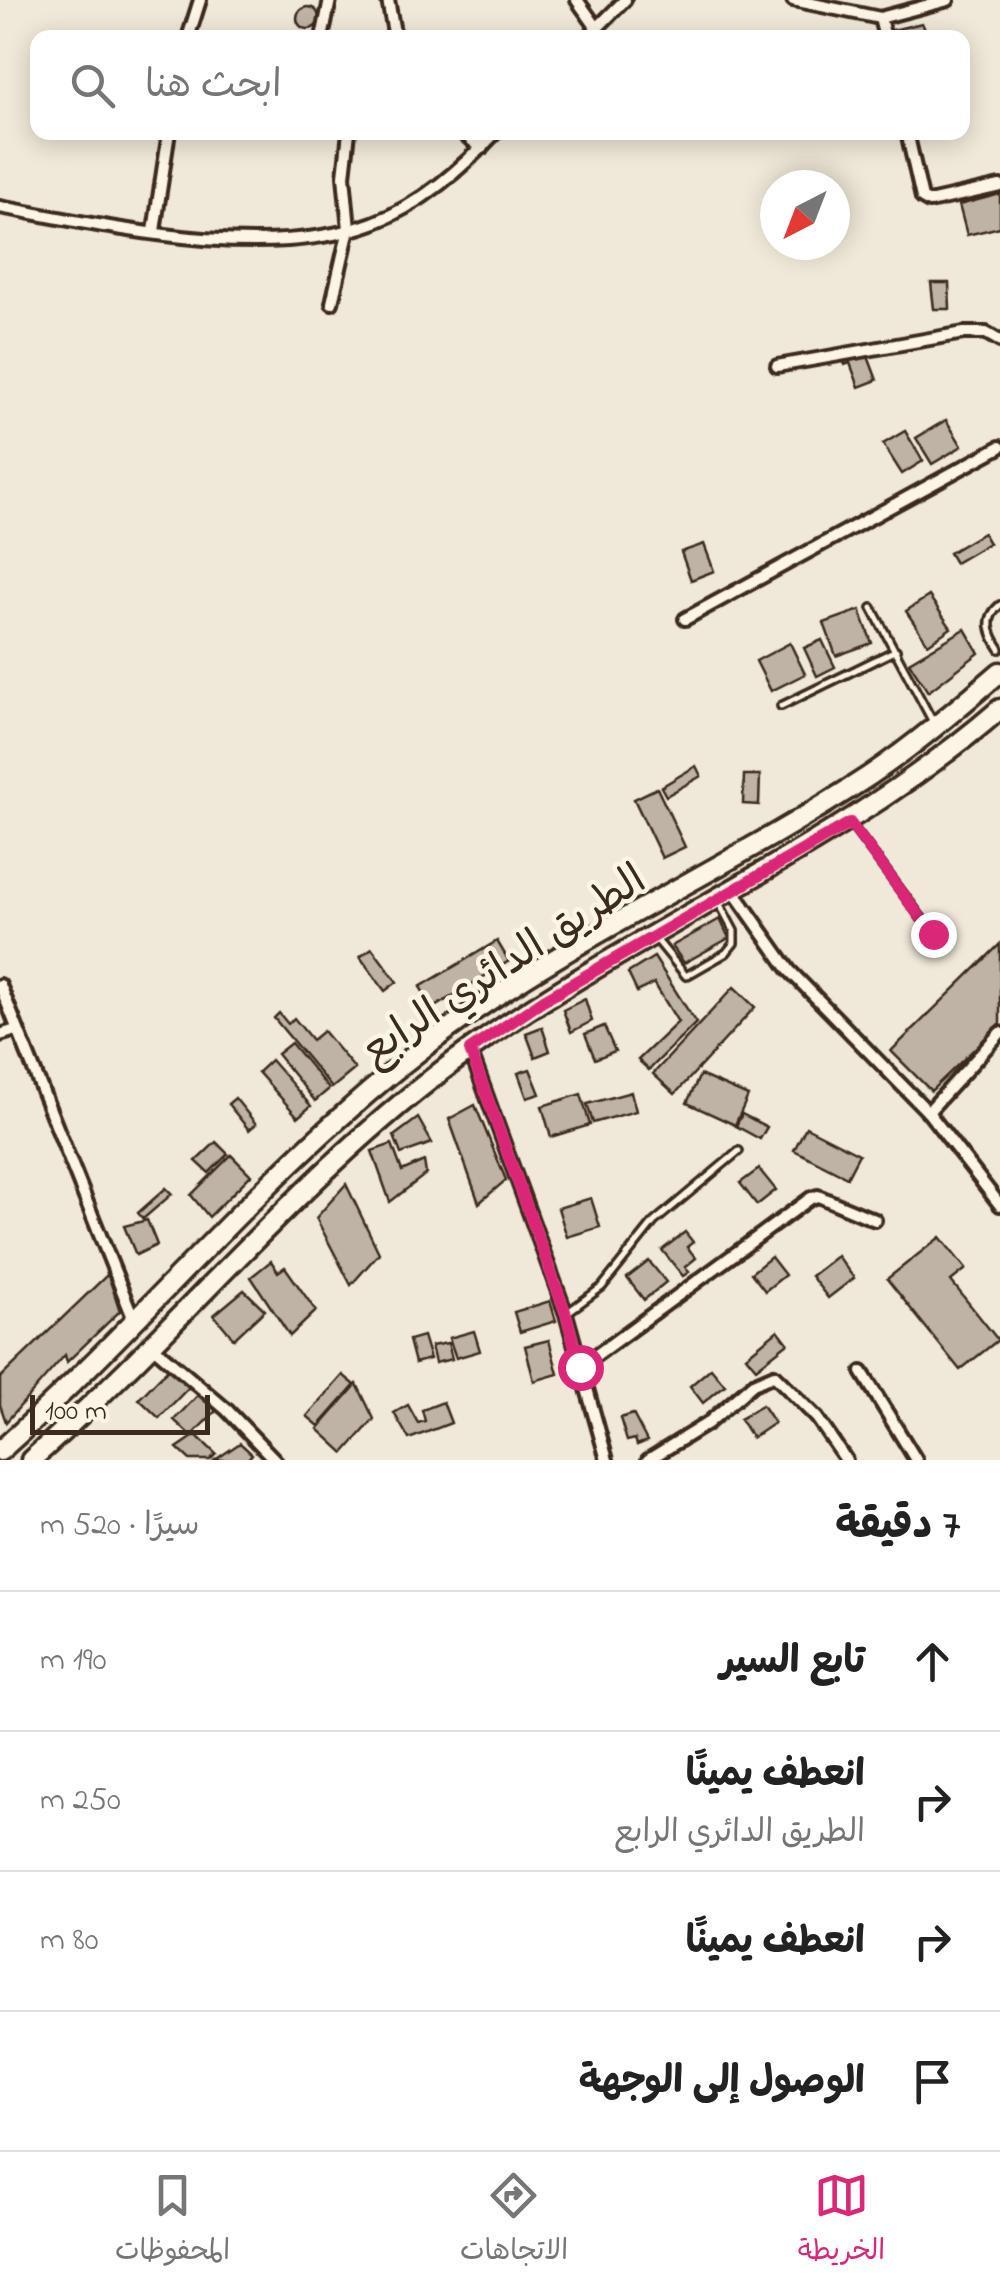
<!DOCTYPE html>
<html lang="ar">
<meta charset="utf-8">
<style>
:root{--surface:#fff;--page:#f6f6f6;--text:#222;--muted:#767676;--line:#e0e0e0;--accent:#db2777}
body{margin:0;font-family:"Indie Flower","Playpen Sans Arabic",sans-serif;background:var(--page);color:var(--text);direction:rtl}
.compass{position:absolute;left:760px;top:170px;width:90px;height:90px;border-radius:50%;background:var(--surface);box-shadow:0 5px 25px #0003;rotate:222deg}
.scale{position:absolute;left:30px;bottom:25px;width:180px;box-sizing:border-box;padding-left:10px;border:5px solid #3b2a1e;border-top:0;font-size:28px;line-height:35px;white-space:nowrap;color:#3b2a1e;-webkit-text-stroke:8px #fcf5e5;paint-order:stroke}
.stop{position:absolute;width:30px;height:30px;margin:-22px;border:8px solid #db2777;border-radius:50%;background:#fff}
.stop.end{background:#db2777;border-color:#fff;box-shadow:0 2px 10px #0008}
.list{margin:0;padding:0;list-style:none}
h2{display:flex;justify-content:space-between;align-items:center;height:130px;margin:0;padding:0 40px;font-size:42px}
h2 small{font-size:32px;font-weight:400;color:var(--muted)}
.list li{display:grid;grid-template-columns:65px 1fr auto;gap:30px;align-items:center;box-sizing:border-box;height:140px;padding:0 40px;border-top:2px solid var(--line)}
.list b{display:block;font-size:38px;white-space:nowrap}
.list p{margin:0;font-size:32px;white-space:nowrap;color:var(--muted)}
.list em{font-size:32px;font-style:normal;color:var(--muted)}
.icon{flex:none;width:55px;height:55px;fill:none;stroke:currentColor;stroke-width:2;stroke-linecap:round;stroke-linejoin:round}
.map{position:relative;flex:none;width:1000px;height:1460px;overflow:hidden;direction:ltr}
.search{position:absolute;background:var(--surface);box-shadow:0 5px 25px #0003;left:30px;right:30px;top:30px;height:110px;display:flex;align-items:center;gap:25px;box-sizing:border-box;padding:0 35px;border-radius:20px;color:var(--muted);font-size:38px}
.sheet{height:690px;background:var(--surface)}
nav{display:flex;justify-content:space-around;align-items:center;box-sizing:border-box;height:140px;border-top:2px solid var(--line);background:var(--surface);font-size:28px;color:var(--muted)}
nav a{display:grid;justify-items:center;gap:5px}
nav .on{color:var(--accent)}
.map>svg:first-child{display:block}
.building{fill:#beb3a4;stroke:#3b2a1e;stroke-width:2.5}
.lines{fill:none;stroke-linecap:round;stroke-linejoin:round}
.service-casing{stroke:#3b2a1e;stroke-width:12}
.minor-casing{stroke:#3b2a1e;stroke-width:18}
.primary-casing{stroke:#3b2a1e;stroke-width:25}
.service{stroke:#fcf5e5;stroke-width:5}
.minor{stroke:#fcf5e5;stroke-width:10}
.primary{stroke:#fcf5e5;stroke-width:18}
.route{stroke:#db2777;stroke-width:12}
.labels{text-anchor:middle;stroke-width:9;stroke-linejoin:round;paint-order:stroke}
.street-label{font-size:42px;fill:#3b2a1e;stroke:#fcf5e5}
</style>
<div class="map">
<svg width="1000" height="1460" viewBox="0 0 1000 1460">
<rect width="100%" height="100%" fill="#f0e9d9"/>
<filter id="ink" filterUnits="userSpaceOnUse"><feTurbulence type="fractalNoise" baseFrequency=".01" numOctaves="2"/><feDisplacementMap in="SourceGraphic" scale="20" xChannelSelector="R" yChannelSelector="G"/><feConvolveMatrix kernelMatrix="1 2 1 2 8 2 1 2 1" color-interpolation-filters="sRGB"/></filter>
<g filter="url(#ink)">
<g class="building">
<circle cx="308" cy="18" r="11"/>
<path d="M922,23L928,36L891,38L889,31Z"/>
<path d="M1000,194V227L967,235L959,205Z"/>
<path d="M931,283H949L950,309H934Z"/>
<path d="M866,351L877,380L859,387L850,363L845,365L843,360Z"/>
<path d="M946,420L962,446L932,464L916,438Z"/>
<path d="M905,431L923,461L902,474L883,444Z"/>
<path d="M983,533L989,543L955,563L949,553Z"/>
<path d="M704,544L714,571L691,580L681,552Z"/>
<path d="M929,596L951,628L928,644L906,611Z"/>
<path d="M860,610L872,643L836,656L824,623Z"/>
<path d="M965,629L979,653L928,692L909,662Z"/>
<path d="M822,640L835,667L817,676L804,648Z"/>
<path d="M790,643L805,674L771,691L756,661Z"/>
<path d="M696,766L701,776L666,796L661,787Z"/>
<path d="M744,775H760L759,805L743,804Z"/>
<path d="M657,788L685,847L662,858L634,799Z"/>
<path d="M720,919L729,938L684,963L672,946Z"/>
<path d="M497,941L509,961L433,1008L420,987Z"/>
<path d="M1000,944V1024L931,1091L891,1051Z"/>
<path d="M372,948L397,982L385,991L360,957Z"/>
<path d="M654,957L696,1023L649,1070L638,1060L678,1022L654,983L637,992L628,973Z"/>
<path d="M734,987L755,1007L675,1094L653,1074Z"/>
<path d="M585,999L592,1021L571,1032L563,1010Z"/>
<path d="M279,1013L288,1024L294,1018L312,1040L323,1031L355,1069L332,1088L274,1018Z"/>
<path d="M604,1026L615,1051L595,1059L585,1034Z"/>
<path d="M542,1027L550,1051L535,1057L526,1033Z"/>
<path d="M291,1043L329,1089L315,1101L277,1054Z"/>
<path d="M271,1060L311,1106L298,1117L258,1072Z"/>
<path d="M530,1069L540,1094L527,1098L518,1073Z"/>
<path d="M700,1075L748,1096L735,1125L687,1103Z"/>
<path d="M631,1092L636,1111L593,1123L587,1104Z"/>
<path d="M581,1094L590,1125L551,1137L542,1106Z"/>
<path d="M235,1098L256,1124L249,1130L228,1104Z"/>
<path d="M475,1105L506,1180L479,1203L449,1119Z"/>
<path d="M742,1114L767,1127L760,1139L736,1126Z"/>
<path d="M418,1118L432,1143L401,1154L394,1136Z"/>
<path d="M806,1127L859,1154L847,1177L794,1150Z"/>
<path d="M216,1142L228,1154L209,1173L196,1161Z"/>
<path d="M392,1144L402,1171L424,1161L426,1174L390,1202L372,1151Z"/>
<path d="M231,1155L251,1175L209,1217L191,1195Z"/>
<path d="M759,1169L776,1190L757,1205L740,1183Z"/>
<path d="M346,1184L379,1253L351,1285L316,1218Z"/>
<path d="M166,1188L172,1194L143,1219L138,1213Z"/>
<path d="M591,1198L600,1227L567,1237L558,1208Z"/>
<path d="M147,1220L157,1245L136,1255L124,1226Z"/>
<path d="M685,1232L693,1242L687,1247L696,1258L685,1267L689,1272L683,1276L662,1250Z"/>
<path d="M940,1237L966,1269L951,1281L998,1340L960,1370L887,1279Z"/>
<path d="M837,1256L854,1278L828,1298L811,1276Z"/>
<path d="M771,1257L785,1275L765,1291L751,1273Z"/>
<path d="M271,1261L278,1272L285,1267L316,1311L290,1336L251,1277Z"/>
<path d="M649,1261L666,1282L644,1300L627,1278Z"/>
<path d="M108,1274L120,1311L67,1362L65,1355L6,1422L0,1405V1378Z"/>
<path d="M244,1290L265,1310L234,1339L214,1315Z"/>
<path d="M550,1301L556,1321L520,1332L514,1312Z"/>
<path d="M778,1330L788,1343L756,1368L746,1356Z"/>
<path d="M474,1331L480,1351L456,1358L449,1338Z"/>
<path d="M423,1336L430,1359L415,1363L409,1340Z"/>
<path d="M549,1340L558,1374L534,1381L525,1346Z"/>
<path d="M448,1343L452,1359L435,1363L431,1346Z"/>
<path d="M169,1368L189,1387L159,1418L139,1399Z"/>
<path d="M711,1368L725,1385L703,1403L690,1386Z"/>
<path d="M343,1375L355,1385L319,1426L307,1416Z"/>
<path d="M357,1384L374,1419L344,1453L318,1429Z"/>
<path d="M202,1391L219,1408L191,1436L174,1420Z"/>
<path d="M443,1402L451,1423L409,1439L394,1413L408,1405L418,1423L425,1421L422,1410Z"/>
<path d="M762,1405L774,1423L752,1438L740,1419Z"/>
<path d="M633,1414L647,1441L637,1445L635,1439L627,1441L620,1418Z"/>
<path d="M196,1435L216,1454L210,1460H190L177,1448Z"/>
<path d="M240,1443L252,1454L247,1460H215Z"/>
</g>
<g class="lines">
<g class="service-casing">
<g id="service">
<path d="M1000,605C984,618 989,633 1000,649"/>
<path d="M872,608L934,724"/>
<path d="M781,706L896,650"/>
<path d="M852,826L933,933"/>
<path d="M656,939L686,976L726,953L734,943V931L718,901"/>
<path d="M568,1312L602,1287L654,1222L739,1151"/>
</g>
</g>
<g class="minor-casing">
<g id="minor">
<path d="M388,0L395,38"/>
<path d="M577,0L597,28"/>
<path d="M793,0L880,18L948,0"/>
<path d="M880,18L885,38"/>
<path d="M188,38L200,0"/>
<path d="M322,38L330,0"/>
<path d="M587,38L625,0"/>
<path d="M461,132L482,148"/>
<path d="M907,132L922,198L929,202L1000,186"/>
<path d="M0,207C110,227 266,263 373,223C421,205 462,168 496,132"/>
<path d="M154,231L169,132"/>
<path d="M332,303L349,229L344,176L349,132"/>
<path d="M777,366L964,333H986L1000,341"/>
<path d="M685,619L1000,447"/>
<path d="M732,889L789,970L928,1112L1000,1033"/>
<path d="M0,985L134,1320"/>
<path d="M0,1035L16,1030"/>
<path d="M470,1050L566,1314L607,1460"/>
<path d="M928,1112L1000,1205"/>
<path d="M151,1345L227,1410L275,1460"/>
<path d="M580,1367L811,1198L818,1196L875,1220"/>
<path d="M862,1372L916,1460"/>
<path d="M648,1460L708,1423L753,1384L774,1375L817,1418L846,1460"/>
</g>
</g>
<g class="primary-casing">
<g id="primary">
<path d="M0,1451C149,1318 275,1159 435,1039C570,937 728,869 869,776C915,745 958,708 1000,672"/>
<path d="M31,1460C181,1328 304,1170 467,1052C639,928 839,849 1000,709"/>
</g>
</g>
<use href="#service" class="service"/>
<use href="#minor" class="minor"/>
<use href="#primary" class="primary"/>
</g>
</g>
<g class="lines" filter="url(#ink)">
<path class="route" d="M580,1367L566,1314L470,1050L544,1000L850,823L933,934"/>
</g>
<g class="labels">
<g class="street-label">
<text transform="translate(502 963) rotate(-33)" y="15">الطريق الدائري الرابع</text>
</g>
</g>
</svg>
<svg class="compass" viewBox="-18 -18 36 36"><path d="M0-13l5 13h-10z" fill="#e53935"/><path d="M0 13l5-13h-10z" fill="#767676"/></svg>
<div class="scale">100 m</div>
<div class="stop" style="left:580px;top:1367px"></div>
<div class="stop end" style="left:933px;top:934px"></div>
<div class="search"><svg class="icon" aria-label="search" viewBox="0 0 24 24"><circle cx="10" cy="10" r="6"/><path d="M15 15l6 6"/></svg>ابحث هنا</div>
</div>
<section class="sheet">
<h2>7 دقيقة<small>سيرًا · 520 m</small></h2>
<ul class="list">
<li><svg class="icon" aria-label="ahead" viewBox="0 0 24 24"><path d="M12 20V5M6 11l6-6 6 6"/></svg><div><b>تابع السير</b></div><em>190 m</em></li>
<li><svg class="icon" aria-label="right" viewBox="0 0 24 24"><path d="M7 20v-9h11M14 6l5 5-5 5"/></svg><div><b>انعطف يمينًا</b><p>الطريق الدائري الرابع</p></div><em>250 m</em></li>
<li><svg class="icon" aria-label="right" viewBox="0 0 24 24"><path d="M7 20v-9h11M14 6l5 5-5 5"/></svg><div><b>انعطف يمينًا</b></div><em>80 m</em></li>
<li><svg class="icon" aria-label="arrive" viewBox="0 0 24 24"><path d="M6 21V4h12l-3 4 3 4H6"/></svg><div><b>الوصول إلى الوجهة</b></div></li>
</ul>
</section>
<nav>
<a class="on"><svg class="icon" aria-label="map" viewBox="0 0 24 24"><path d="M3 6l6-2 6 2 6-2v14l-6 2-6-2-6 2zM9 4v14M15 6v14"/></svg>الخريطة</a>
<a><svg class="icon" aria-label="directions" viewBox="0 0 24 24"><path d="M12 3l9 9-9 9-9-9zM9 14v-3h6M13 9l2 2-2 2"/></svg>الاتجاهات</a>
<a><svg class="icon" aria-label="saved" viewBox="0 0 24 24"><path d="M7 4h10v16l-5-4-5 4z"/></svg>المحفوظات</a>
</nav>
